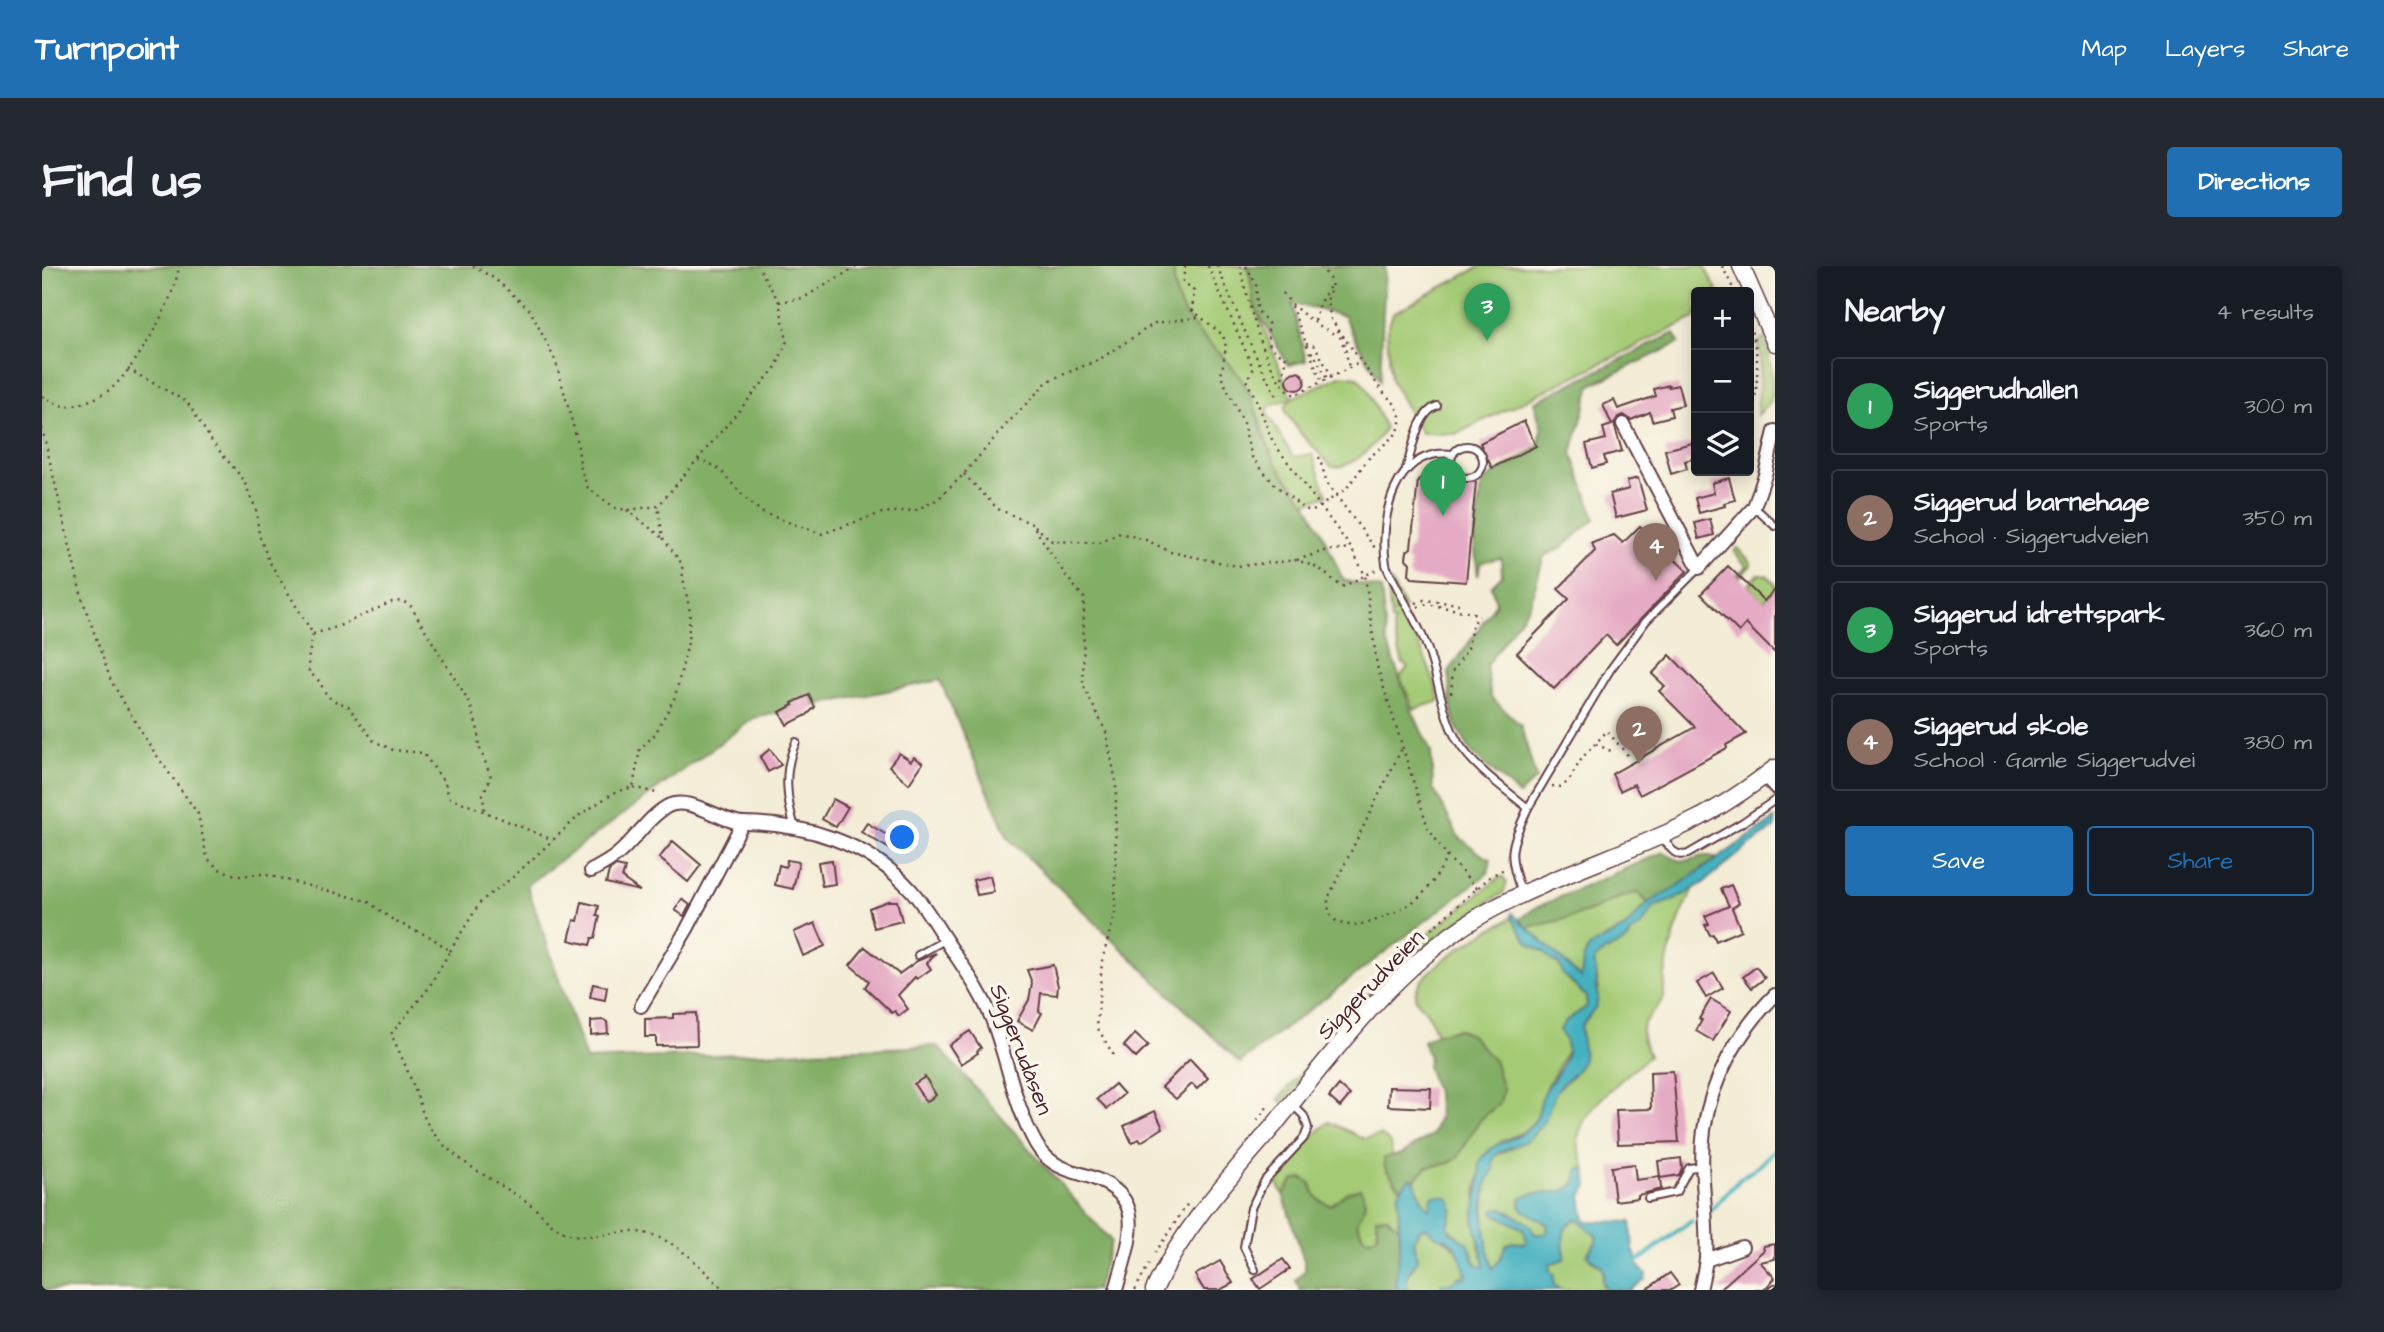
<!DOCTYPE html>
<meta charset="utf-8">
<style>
:root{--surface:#171b24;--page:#242831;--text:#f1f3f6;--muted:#9ea1a6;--line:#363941;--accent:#1f6fb2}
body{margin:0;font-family:"Architects Daughter",sans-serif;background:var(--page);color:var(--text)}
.controls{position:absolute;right:21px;top:21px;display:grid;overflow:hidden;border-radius:7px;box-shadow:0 4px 18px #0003}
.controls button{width:63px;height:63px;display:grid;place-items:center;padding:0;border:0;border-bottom:2px solid var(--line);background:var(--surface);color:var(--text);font:35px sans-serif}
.you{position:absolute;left:861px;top:572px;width:24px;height:24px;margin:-18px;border:5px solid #fff;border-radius:50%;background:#1a73e8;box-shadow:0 0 0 10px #1a73e833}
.badge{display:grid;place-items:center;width:46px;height:46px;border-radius:50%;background:var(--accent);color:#fff;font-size:23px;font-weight:700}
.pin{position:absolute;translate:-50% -58px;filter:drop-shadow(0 2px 4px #0008)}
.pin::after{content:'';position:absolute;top:37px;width:24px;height:21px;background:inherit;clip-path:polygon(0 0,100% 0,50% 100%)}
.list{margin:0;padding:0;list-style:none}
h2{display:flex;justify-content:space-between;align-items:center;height:91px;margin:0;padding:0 28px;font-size:30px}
h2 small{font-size:23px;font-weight:400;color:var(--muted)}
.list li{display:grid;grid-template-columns:46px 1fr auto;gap:21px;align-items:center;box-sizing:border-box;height:98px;margin:0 14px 14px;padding:0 14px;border:2px solid var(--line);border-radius:7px}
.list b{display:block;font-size:26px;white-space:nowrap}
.list p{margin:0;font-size:23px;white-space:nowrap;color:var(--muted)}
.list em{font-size:23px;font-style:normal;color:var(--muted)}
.actions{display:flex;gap:14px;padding:21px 28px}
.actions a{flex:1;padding:16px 0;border:2px solid var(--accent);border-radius:7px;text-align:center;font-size:24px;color:var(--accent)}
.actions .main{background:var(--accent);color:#fff}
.icon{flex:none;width:38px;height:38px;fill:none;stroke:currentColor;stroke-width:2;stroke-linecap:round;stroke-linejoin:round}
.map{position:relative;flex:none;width:1733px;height:1024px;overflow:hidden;border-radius:7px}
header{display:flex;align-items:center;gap:42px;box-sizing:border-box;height:98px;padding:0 35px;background:var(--accent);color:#fff}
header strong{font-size:33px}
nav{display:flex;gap:38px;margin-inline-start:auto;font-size:24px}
.intro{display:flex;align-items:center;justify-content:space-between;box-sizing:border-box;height:168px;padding:0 42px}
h1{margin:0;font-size:49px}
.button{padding:18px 32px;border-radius:7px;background:var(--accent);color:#fff;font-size:24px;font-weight:700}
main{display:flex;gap:42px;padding:0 42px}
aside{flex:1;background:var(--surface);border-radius:7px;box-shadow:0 4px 18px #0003}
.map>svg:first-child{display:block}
.green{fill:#a4ca74;stroke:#777450;stroke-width:2}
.forest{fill:#83ae66;stroke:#666648;stroke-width:2}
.water{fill:#44b1c0;stroke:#476876;stroke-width:2}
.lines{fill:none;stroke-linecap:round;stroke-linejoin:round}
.stream{stroke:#44b1c0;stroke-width:4.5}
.building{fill:#e5abc4}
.service-casing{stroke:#633e45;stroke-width:10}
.minor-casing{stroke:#633e45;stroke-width:16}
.secondary-casing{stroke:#633e45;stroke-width:19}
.path{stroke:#633e45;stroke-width:2.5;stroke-dasharray:2 5;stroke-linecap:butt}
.service{stroke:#fff;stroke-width:6}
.minor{stroke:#fff;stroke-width:12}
.secondary{stroke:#fff;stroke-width:16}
.labels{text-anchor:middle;stroke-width:7;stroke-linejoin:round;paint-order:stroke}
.street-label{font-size:23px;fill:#4a1f2b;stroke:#fbf7ec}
</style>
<header>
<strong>Turnpoint</strong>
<nav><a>Map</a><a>Layers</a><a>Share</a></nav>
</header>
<div class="intro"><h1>Find us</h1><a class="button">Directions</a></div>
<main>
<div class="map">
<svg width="1733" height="1024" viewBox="0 0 1733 1024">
<rect width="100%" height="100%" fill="#fbf7ec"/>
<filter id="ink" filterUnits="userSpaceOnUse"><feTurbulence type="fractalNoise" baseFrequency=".0143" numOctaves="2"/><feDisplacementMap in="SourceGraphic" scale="14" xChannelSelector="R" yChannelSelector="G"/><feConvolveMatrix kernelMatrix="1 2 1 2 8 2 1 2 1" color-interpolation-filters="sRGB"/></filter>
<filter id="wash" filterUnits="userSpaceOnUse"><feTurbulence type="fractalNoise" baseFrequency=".00686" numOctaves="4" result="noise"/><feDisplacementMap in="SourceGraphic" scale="28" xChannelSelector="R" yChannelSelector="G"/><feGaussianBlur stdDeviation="1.57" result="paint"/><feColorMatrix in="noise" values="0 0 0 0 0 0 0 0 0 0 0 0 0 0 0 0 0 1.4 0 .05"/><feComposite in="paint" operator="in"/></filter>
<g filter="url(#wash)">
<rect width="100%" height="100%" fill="#f3ecd6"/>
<g class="green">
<path d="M1132,0H1206L1213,41L1250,132L1300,109L1315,111L1324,121L1343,162C1334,178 1311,203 1290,201L1260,169L1244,147L1243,141L1249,133L1228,139L1225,147L1251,191L1270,188L1285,229L1264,237C1253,222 1237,206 1230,189C1220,167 1216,140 1203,119C1177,74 1127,61 1132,0Z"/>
<path d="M1439,0H1662L1676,26H1654V51L1414,168L1379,167L1349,114L1345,65L1351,47Z"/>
<path d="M1722,72C1728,85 1733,120 1729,133C1726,140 1719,145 1715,150L1719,92L1716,77Z"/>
<path d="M1695,282L1709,296V299L1698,311L1695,309L1705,300L1692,286Z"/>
<path d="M1717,308L1725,309L1733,318V324L1721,336L1706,319Z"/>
<path d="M1345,315L1349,316L1363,342L1358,340L1352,347L1358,346C1377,371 1389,405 1398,435L1372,443L1358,411L1366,401L1361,398L1351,362L1352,356L1349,355Z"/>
<path d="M1461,611L1465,617L1461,627C1426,648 1391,670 1361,699C1318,741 1280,790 1241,837L1237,833L1338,714L1390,665L1457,612Z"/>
<path d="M1652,622C1635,655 1621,695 1622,732C1605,757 1590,756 1607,790C1585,810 1541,841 1536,872C1535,882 1541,894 1544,904L1541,902C1537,907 1535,914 1532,918C1523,929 1503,927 1490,927L1480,943L1505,958L1506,964L1503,968H1493L1485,957L1465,944L1457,949L1481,963L1485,975L1483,978L1470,976L1464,979L1456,998L1450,1002C1440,964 1440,928 1451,890L1483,876L1496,864L1513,826L1530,810L1541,792L1539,760L1548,749L1557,722L1552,694L1563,685L1586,674L1589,667L1600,659L1612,641L1634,633Z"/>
<path d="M1596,627L1606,637L1583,662L1564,671L1539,712L1485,661L1548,645L1587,628Z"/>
<path d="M1470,652L1487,678L1503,686L1509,694L1517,698L1525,713L1544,731L1545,740C1535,750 1524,750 1518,764L1524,774L1525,785L1505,821L1497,851L1481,866L1458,876L1439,905L1434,925L1437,980L1443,998L1442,1001H1439C1431,995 1432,989 1427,981C1422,971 1411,971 1406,961L1411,943L1389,939L1387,943L1379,932L1372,914L1385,901L1408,897L1417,889L1438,854L1445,848L1416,763L1394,768C1391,759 1388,749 1382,743C1378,738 1373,737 1373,730C1373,705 1449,662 1470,652Z"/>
<path d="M1287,856L1322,873L1339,869L1349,877L1350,890L1342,893L1353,916L1359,922L1356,931L1357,961L1344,950L1334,951L1336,969L1329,973H1322L1304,927L1289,939C1277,936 1272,930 1269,918L1252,914L1241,928L1231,911L1256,883Z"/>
<path d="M1537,953L1554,969V976L1546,986L1548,993L1560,1001V1019L1564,1024H1518L1511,1018L1512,1010L1508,1005L1507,998L1522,993C1522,977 1516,957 1537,953Z"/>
<path d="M1380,961H1384C1411,981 1417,975 1424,1012L1419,1010L1408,1018H1402L1398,1022L1399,1024H1365V1009L1376,994L1372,975Z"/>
</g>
<g class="forest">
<path d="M0,0H1132C1127,61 1177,74 1203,119C1217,142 1218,171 1232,194C1241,209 1254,222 1264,237C1279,261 1289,288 1301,314L1339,323L1345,376L1367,438L1389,486L1391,522L1416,570L1440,589L1449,593L1446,607L1198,797L966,572L898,414L712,452L485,619L544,794L896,780L1069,975L1054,1024H0Z"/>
<path d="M1206,0H1343L1338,115L1312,71L1302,50L1250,37L1264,95L1246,99L1213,41Z"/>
<path d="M1632,67L1637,77L1549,119L1530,187L1553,253L1521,281L1502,290L1488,338L1444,400L1449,431L1479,460L1494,513L1477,529L1430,487L1414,460L1409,438L1407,406L1454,337L1449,320L1460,309L1459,292L1439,296L1436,310L1432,275L1440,216L1496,181L1500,164L1492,136Z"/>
<path d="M1622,586C1649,607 1653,583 1675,592L1633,622L1606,637L1596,627C1579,628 1565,638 1550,644C1530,652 1506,658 1485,661L1478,653L1493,642Z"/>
<path d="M1416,763L1429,769L1453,796L1461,824L1458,837L1438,854L1417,889L1408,897L1385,901L1372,914L1368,913L1359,922L1343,902L1342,892L1359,888L1391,868L1397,850L1395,829L1385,800L1387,792L1381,775L1394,768Z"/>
<path d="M1260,912L1269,918C1272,930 1277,936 1289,939L1304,927L1318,922C1326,934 1323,944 1315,956L1322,972L1329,973L1336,969L1334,951L1344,950L1357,961L1358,980L1353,1017L1356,1024H1258L1254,1014L1263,1005V998L1241,928L1252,914Z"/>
</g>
<path class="water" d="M1733,553V562L1704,582L1660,618L1634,633L1612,641L1600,659L1589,667L1586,674L1563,685L1552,694L1556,733L1553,742L1539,760C1537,771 1543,782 1541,792C1538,808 1521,813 1514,826C1507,839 1507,853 1495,864C1492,868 1488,873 1483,875C1470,884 1446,882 1452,903C1434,927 1443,974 1450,1002C1468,990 1453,971 1483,978L1485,975L1481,963L1451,947L1452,943L1460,942L1485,957L1493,968H1503L1506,964L1505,958L1480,943L1478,939L1479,931C1497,922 1519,933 1534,916L1536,903L1544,904L1546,920L1539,931L1543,955L1589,956L1591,984L1595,992L1596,1000L1604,1008L1603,1013L1588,1024H1564L1559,1014L1562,1010L1560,1001L1545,989L1554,976V970L1535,953C1516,960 1522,977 1522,993L1507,998L1508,1005L1512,1009L1511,1018L1518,1024H1399L1400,1018H1408L1418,1010L1423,1012L1425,1010L1414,981L1406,974L1394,970L1384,961L1376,964L1372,975L1375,994L1365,1009V1024H1356L1353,1017L1358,980L1356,931L1359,922L1368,912L1372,914L1379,932L1387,943L1389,939L1388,933L1391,930C1418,928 1409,944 1406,961L1409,967L1426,977C1430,986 1429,1000 1442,1001C1444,991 1433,967 1432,953C1431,935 1442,914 1437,898C1450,872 1470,878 1488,861C1498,852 1496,843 1500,832C1506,816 1524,801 1525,784C1526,776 1520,771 1518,764C1524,750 1535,750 1545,740L1544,730L1521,709L1517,698L1509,694L1502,686L1487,678L1469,650L1470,647L1539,712L1541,693L1547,681L1583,662L1606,637L1633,622Z"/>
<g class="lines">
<g class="stream">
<path d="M1669,944L1699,912L1718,899L1733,883"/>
<path d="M1595,996L1649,955"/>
</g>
</g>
<g id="blocks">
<g class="building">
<circle cx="1254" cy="115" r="9"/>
<path d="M1627,119V121L1636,119L1641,139L1628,142L1630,150L1610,155L1608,146L1589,154L1582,149L1576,151L1572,158L1580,185L1562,190L1564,198L1550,202L1544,178L1564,173L1561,162L1570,159L1561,139L1572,134L1576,143L1614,130L1612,123Z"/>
<path d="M1482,155L1494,180L1450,202L1438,177Z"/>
<path d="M1654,176V192L1643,195L1645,203L1629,208L1623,184Z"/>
<path d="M1380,211L1434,216L1424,316L1370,312L1367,308L1368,297L1364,293L1365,285L1369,282L1376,214Z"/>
<path d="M1596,212L1605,244L1574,252L1568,228L1587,223L1585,215Z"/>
<path d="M1687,212L1693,234L1682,237L1683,240L1657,247L1653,232L1672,227L1670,217Z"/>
<path d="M1668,253L1672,269L1657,273L1653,257Z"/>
<path d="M1598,260L1645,305L1574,379L1564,369L1512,423L1475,387L1527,333L1516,323L1553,285L1550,277L1572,269L1581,277Z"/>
<path d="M1686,300L1722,335L1733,324V387L1704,358L1697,366L1659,328Z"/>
<path d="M1628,389L1704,468L1684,479L1685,482L1598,529L1592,518L1578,525L1570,508L1653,461L1617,425L1623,420L1610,408Z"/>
<path d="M767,429L773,441L765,449L745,459L738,446L751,439L750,437Z"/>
<path d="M728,483L739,499L726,506L718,491Z"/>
<path d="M857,487L869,495L872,491L881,497L867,518L847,500Z"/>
<path d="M791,533L806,541L794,561L780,553Z"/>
<path d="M825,557L853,574L848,583L819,566Z"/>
<path d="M631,575L659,599L646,616L617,592Z"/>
<path d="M745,594L757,596L751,623L733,619L737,599L744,601Z"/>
<path d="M790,594L793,618L780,620L776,596Z"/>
<path d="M574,600L583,602L580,612L598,625L564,617L567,605Z"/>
<path d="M948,610L952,626L935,629L931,614Z"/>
<path d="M1689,619L1697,637L1690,642L1699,664L1674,675L1671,668L1668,669L1663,659L1667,658L1663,650L1687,640L1679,623Z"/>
<path d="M640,633L648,639L642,650L633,644Z"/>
<path d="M846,635H855L860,655L832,662L827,642Z"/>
<path d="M540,636L557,640L555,649L558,650L553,672H550L548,679L527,674L532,654L536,655Z"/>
<path d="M773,657L783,680L761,690L752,666Z"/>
<path d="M823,681L857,708L875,695L894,687L885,697L889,703L875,713L873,711L856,729L866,743L857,750L853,745L850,747L823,721L827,715L808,699Z"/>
<path d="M1011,699L1016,720L1015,729L999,727L997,745L1000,747L991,764L975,755L987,734L990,717L985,704Z"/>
<path d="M1714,701L1723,712L1710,722L1701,711Z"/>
<path d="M1672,707L1681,722L1664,732L1655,717Z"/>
<path d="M551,718L565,721L563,734L548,731Z"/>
<path d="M1669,733L1689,745L1671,775L1654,765L1660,754L1657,753Z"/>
<path d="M654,747L655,779L614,780V771H603V753L631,752V748Z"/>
<path d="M562,754L565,756L566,767L549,769V755Z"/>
<path d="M928,765L939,782L935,785L936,787L919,798L907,779Z"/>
<path d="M1093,768L1106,780L1094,792L1082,780Z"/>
<path d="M1148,793L1166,812L1155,823L1150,818L1134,833L1120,821Z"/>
<path d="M1631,805L1637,876L1576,878L1574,844L1609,843L1608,806Z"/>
<path d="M883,811L894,829L884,836L872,818Z"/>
<path d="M1073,818L1082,828L1065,843L1055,833Z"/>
<path d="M1297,819L1308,829L1298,841L1287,831Z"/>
<path d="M1347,821L1389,822L1388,842L1346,840Z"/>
<path d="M1113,845L1121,862L1099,876L1097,873L1090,877L1082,860Z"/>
<path d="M1639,892L1640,902L1637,909L1618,912L1619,923L1596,929V932L1573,935L1569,901L1592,898L1594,914L1618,911L1616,895Z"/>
<path d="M1733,978V993L1718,996L1733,1012L1722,1024H1677L1722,984L1721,980Z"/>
<path d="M1241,993L1248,1003L1218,1023L1211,1013Z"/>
<path d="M1178,995L1191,1017L1178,1024H1162L1153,1009Z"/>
<path d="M1628,1007L1637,1019L1629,1024H1604Z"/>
</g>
</g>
</g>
<g filter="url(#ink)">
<use href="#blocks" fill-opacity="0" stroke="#633e45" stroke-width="2"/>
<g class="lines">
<g class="service-casing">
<g id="service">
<circle cx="1425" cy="196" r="16"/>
<path d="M1411,188C1352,181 1337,252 1344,298C1345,304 1350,311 1353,317C1364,340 1378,360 1386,384C1396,412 1401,451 1416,476C1433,503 1462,522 1486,542C1469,580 1464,587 1480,627"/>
<path d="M1364,203C1371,183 1375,147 1395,140"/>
<path d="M1712,241L1733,260"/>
<path d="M1486,542L1568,404L1604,355L1656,303"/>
<path d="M753,562C744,532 741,504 754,476"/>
<path d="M1621,571C1627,581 1633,592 1646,588L1701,556L1733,534"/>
<path d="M876,689L903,674"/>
<path d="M1606,932L1634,926L1647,902L1661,900"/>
<path d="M1213,1004L1202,981L1209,942L1223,914L1262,872L1266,862L1262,850L1251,839"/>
<path d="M1730,1024L1733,1022"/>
</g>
</g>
<g class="minor-casing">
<g id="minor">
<path d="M1581,158L1657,302L1712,241L1723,209L1733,165"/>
<path d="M1723,510L1733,521"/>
<path d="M549,605C558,600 568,595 576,588C593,574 606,551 626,540C648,529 680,557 702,557C763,558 826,576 869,624C883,640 893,658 905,676C921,701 939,725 950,753C966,795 972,839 994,878C1004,895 1018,902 1036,907C1109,927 1090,966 1074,1024"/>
<path d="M599,740L645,663L700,558"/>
<path d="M1664,994L1700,981"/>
<path d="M1658,1024C1660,1014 1663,1003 1664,992C1667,950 1656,907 1662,864C1669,813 1697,765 1733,729"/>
</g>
</g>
<g class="secondary-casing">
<g id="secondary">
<path d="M1699,0L1733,77"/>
<path d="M1112,1024C1141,961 1189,910 1233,858C1295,782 1358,694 1445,646C1512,609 1585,588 1653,554C1681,540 1708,521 1733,502"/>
</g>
</g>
<g class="path">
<path d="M431,0L453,13L488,44L514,96L535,174L539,204L546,222L573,242L585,244L616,240L734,101L745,75L737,36L716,0"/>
<path d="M1143,0L1141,15L1152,25L1150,44L1181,69L1184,81L1179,110L1200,154L1210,191L1231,217L1262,243L1271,245L1304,223L1327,192L1355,167L1358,160V150L1353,138L1340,125L1289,53L1285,36L1290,17L1279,0"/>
<path d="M1166,0L1209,97L1211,104L1204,114L1214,133L1231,176L1309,282L1323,309L1335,400L1386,562L1405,590C1398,605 1390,620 1377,631C1357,648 1283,684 1286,632L1361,480"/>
<path d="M1175,0L1211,84L1235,132"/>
<path d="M1198,0C1204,28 1225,118 1253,129L1319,96"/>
<path d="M1204,0L1214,18L1215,44L1226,57C1226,82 1225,79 1245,92L1239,116"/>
<path d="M1680,0L1693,26"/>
<path d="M1241,27C1252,44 1274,58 1292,68L1296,65L1302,81"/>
<path d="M737,36L761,32L816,0"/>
<path d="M1249,40L1279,114"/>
<path d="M1273,55L1277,38L1288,20"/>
<path d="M1707,59C1721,95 1714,122 1709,159"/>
<path d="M1301,70L1307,102"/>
<path d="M1264,77L1273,80L1290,111"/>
<path d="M1269,86L1272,88L1285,113"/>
<path d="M86,103L145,136L171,177L201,213L214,243L217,269L227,295L271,368L266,394L267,406L277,415L284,428L290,434L306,440L332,475L351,484L381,487L403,517L407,531L511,574"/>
<path d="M0,130C7,133 17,140 25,140C39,139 59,131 70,122C96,98 133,34 137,0"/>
<path d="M0,162L40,332L69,415L106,477L156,548L165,592L177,603L196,610L221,608L325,635L354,656L389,671L408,685L386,723L349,768C358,787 367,807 374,827C378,836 380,848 385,857C405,893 452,913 485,936C500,946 512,966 532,969C549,972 568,967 585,966C626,963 655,998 682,1024"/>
<path d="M1277,191L1285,217L1333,282"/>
<path d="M656,194L667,197L678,204L704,233L721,247L779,268L840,247L874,244L896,233L922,208L962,161L1006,115L1058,93L1113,57L1160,51"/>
<path d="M922,208L956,243L990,258L1024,310L1042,332L1041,419L1064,466L1074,516L1073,647L1060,695L1055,761L1072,790"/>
<path d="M585,244L621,272"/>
<path d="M993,260L1010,275L1058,277L1078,267L1104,274L1129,286L1195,300L1255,294L1278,303L1300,321L1334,304"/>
<path d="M1255,294L1282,285L1309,282"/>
<path d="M1374,337L1382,334L1417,338"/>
<path d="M1376,341L1385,338L1436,348"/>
<path d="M271,368L295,361L350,336L360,335L368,339L428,438L436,464L437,480L449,511L441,528L442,544"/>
<path d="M1409,427L1411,405L1426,382L1430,359L1437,350"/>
<path d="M1554,478L1569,485"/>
<path d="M1510,520L1520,521L1528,513L1540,492L1565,465L1588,492"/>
<path d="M591,521L618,528"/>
<path d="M1405,590L1436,623"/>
<path d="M408,685L439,635L471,611L538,549L571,527L591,521L598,483L613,468L633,431L646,377L648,346L641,312L640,298L621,272L616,240"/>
<path d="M1363,686L1448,611L1462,603"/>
<path d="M1215,854L1226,840"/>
<path d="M1113,987L1146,937"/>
<path d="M1093,1024L1108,996"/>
</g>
<use href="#service" class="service"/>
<use href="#minor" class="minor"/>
<use href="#secondary" class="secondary"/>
</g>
</g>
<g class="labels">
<g class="street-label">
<text transform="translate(1328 718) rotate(-46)" y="8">Siggerudveien</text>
<text transform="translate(980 783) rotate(69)" y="8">Siggerudåsen</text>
</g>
</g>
</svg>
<div class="controls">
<button>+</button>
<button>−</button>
<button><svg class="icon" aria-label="layers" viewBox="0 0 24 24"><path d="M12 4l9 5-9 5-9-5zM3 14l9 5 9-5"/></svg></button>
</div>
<div class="you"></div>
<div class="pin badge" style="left:1401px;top:250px;background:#2e9e5b">1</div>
<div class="pin badge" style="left:1597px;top:498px;background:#8d6e63">2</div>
<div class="pin badge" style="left:1445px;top:75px;background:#2e9e5b">3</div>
<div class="pin badge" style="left:1614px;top:315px;background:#8d6e63">4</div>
</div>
<aside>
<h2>Nearby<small>4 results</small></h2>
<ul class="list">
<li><span class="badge" style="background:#2e9e5b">1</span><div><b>Siggerudhallen</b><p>Sports</p></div><em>300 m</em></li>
<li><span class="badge" style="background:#8d6e63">2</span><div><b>Siggerud barnehage</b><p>School · Siggerudveien</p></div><em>350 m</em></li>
<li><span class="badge" style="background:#2e9e5b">3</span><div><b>Siggerud idrettspark</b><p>Sports</p></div><em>360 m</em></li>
<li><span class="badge" style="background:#8d6e63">4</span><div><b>Siggerud skole</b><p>School · Gamle Siggerudvei</p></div><em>380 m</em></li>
</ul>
<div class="actions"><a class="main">Save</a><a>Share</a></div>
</aside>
</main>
